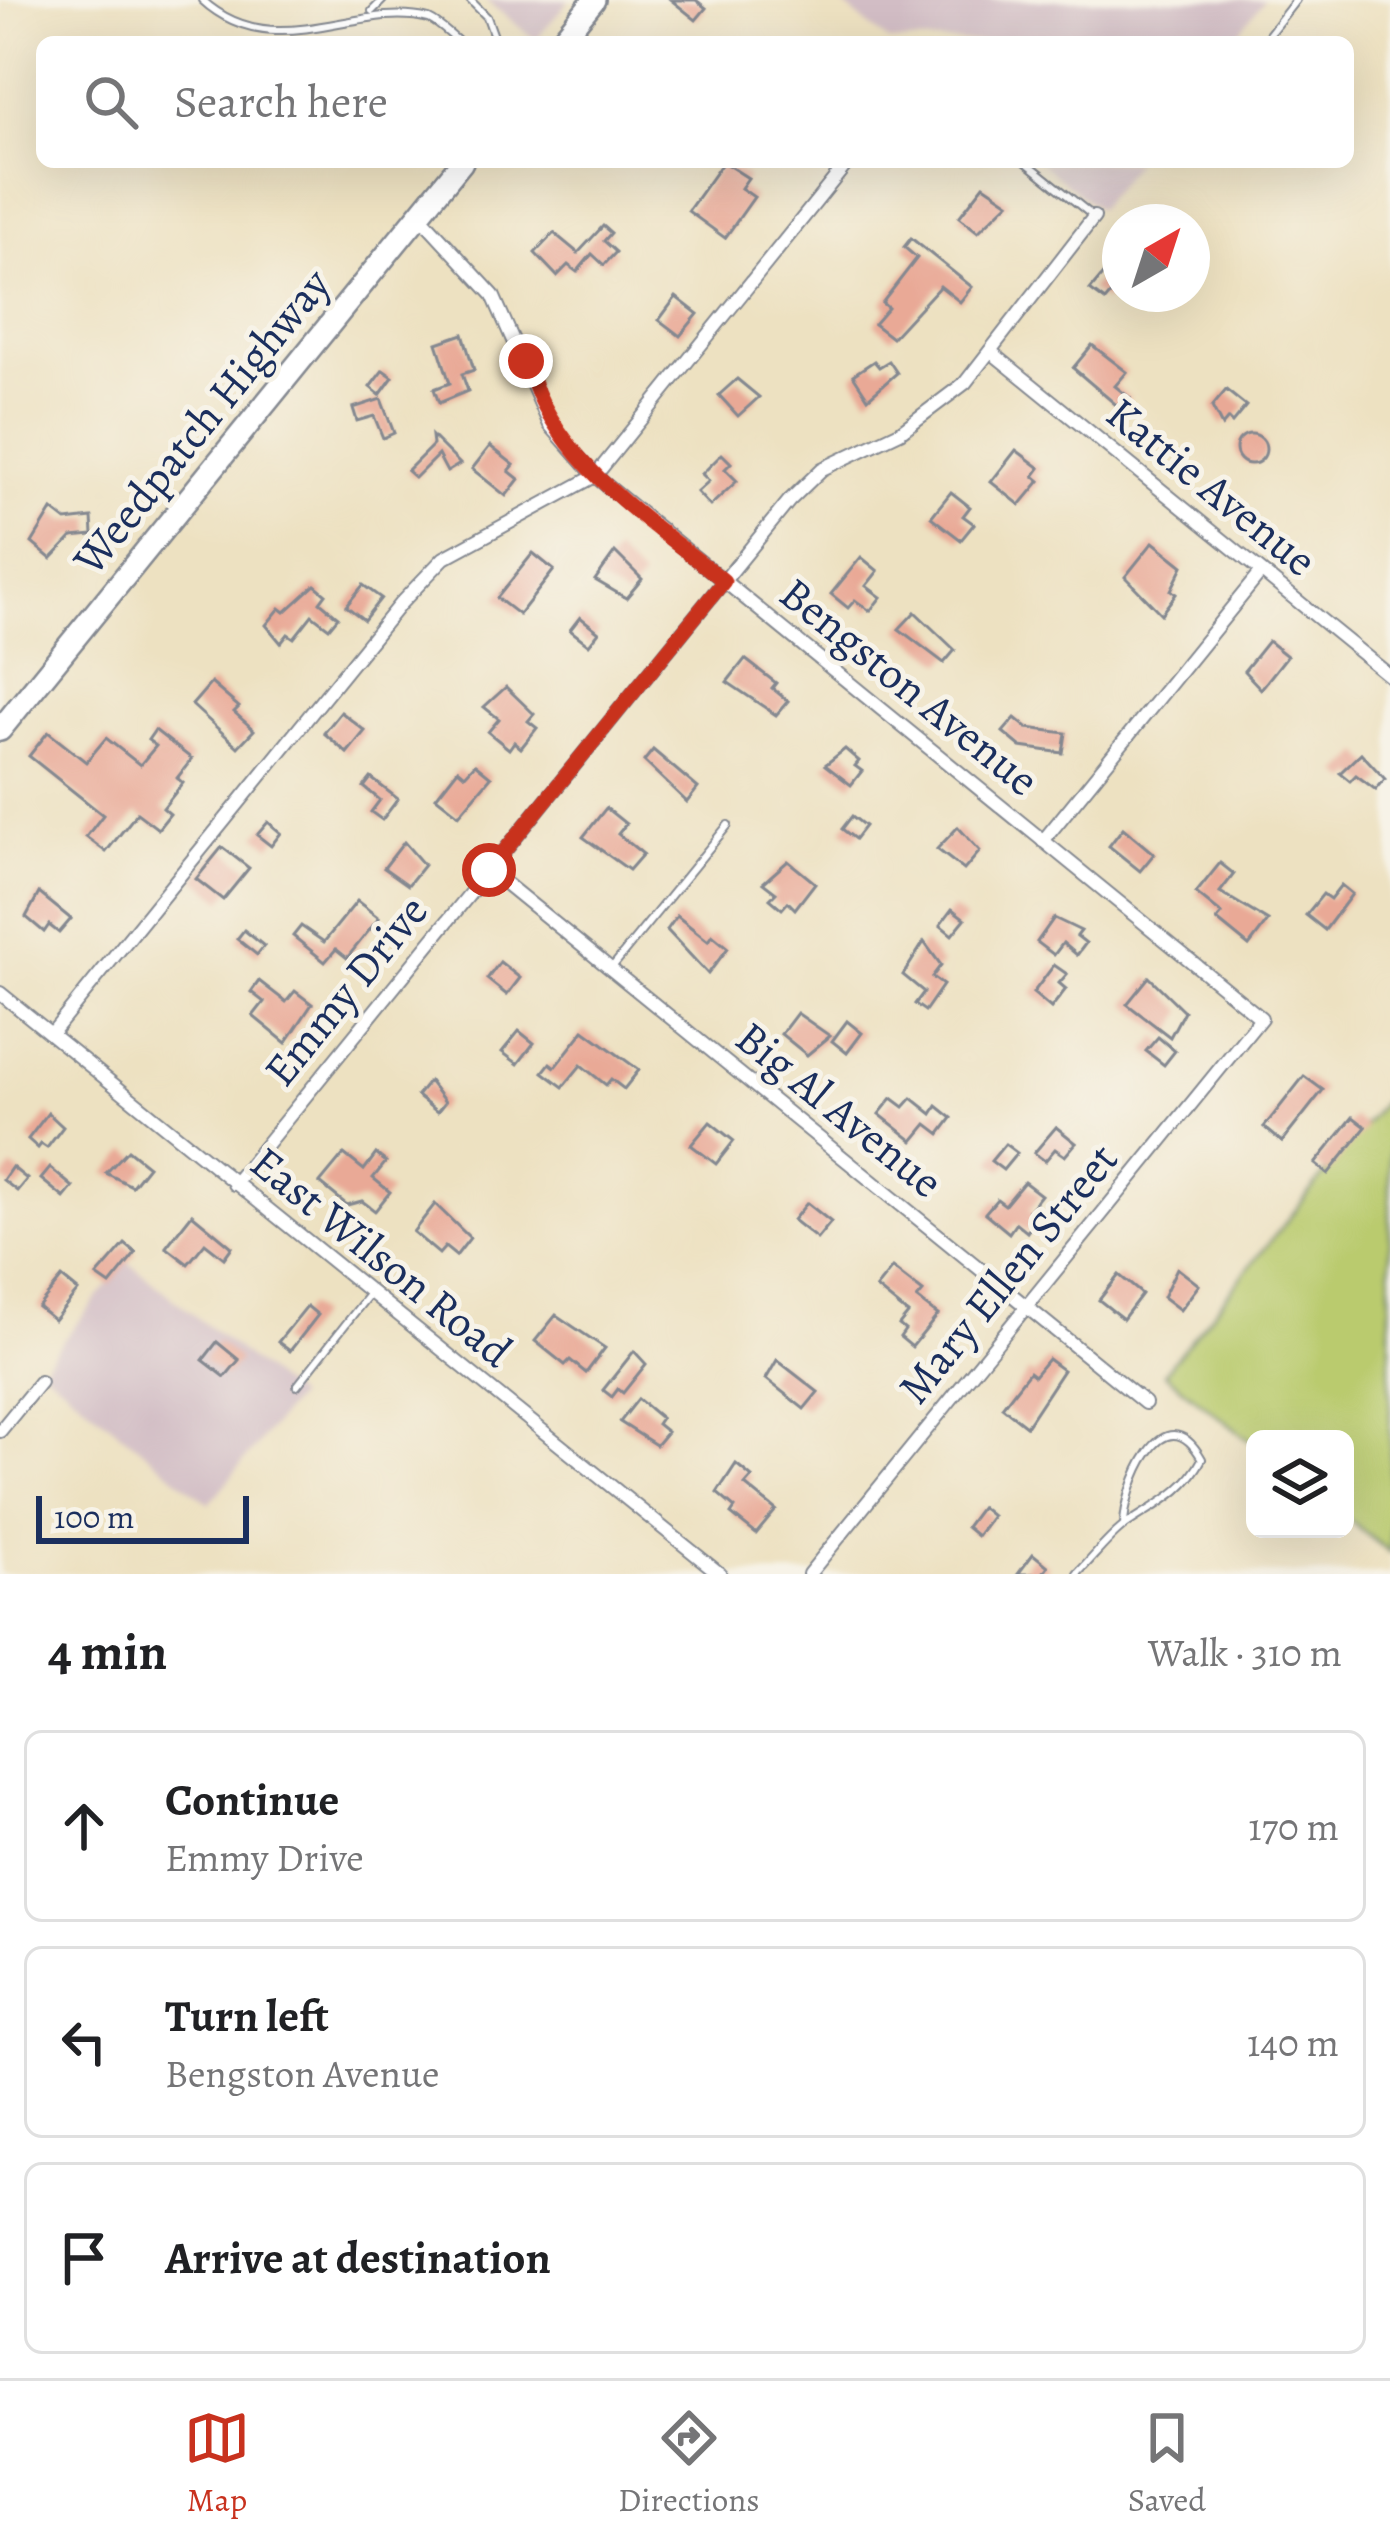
<!DOCTYPE html>
<meta charset="utf-8">
<style>
:root{--surface:#fff;--page:#f6f6f6;--text:#202124;--muted:#757577;--line:#e0e0e0;--accent:#c8321e}
body{margin:0;font-family:Alegreya,serif;background:var(--page);color:var(--text)}
.controls{position:absolute;right:36px;bottom:36px;display:grid;overflow:hidden;border-radius:18px;box-shadow:0 12px 48px #0002}
.controls button{width:108px;height:108px;display:grid;place-items:center;padding:0;border:0;border-bottom:3px solid var(--line);background:var(--surface);color:var(--text);font:60px sans-serif}
.compass{position:absolute;left:1102px;top:204px;width:108px;height:108px;border-radius:50%;background:var(--surface);box-shadow:0 12px 48px #0002;rotate:39deg}
.scale{position:absolute;left:36px;bottom:30px;width:213px;box-sizing:border-box;padding-left:12px;border:6px solid #1b2f5e;border-top:0;font-size:33px;line-height:42px;white-space:nowrap;color:#1b2f5e;-webkit-text-stroke:9px #f7f3e8;paint-order:stroke}
.stop{position:absolute;width:36px;height:36px;margin:-27px;border:9px solid #c8321e;border-radius:50%;background:#fff}
.stop.end{background:#c8321e;border-color:#fff;box-shadow:0 3px 12px #0008}
.list{margin:0;padding:0;list-style:none}
h2{display:flex;justify-content:space-between;align-items:center;height:156px;margin:0;padding:0 48px;font-size:51px}
h2 small{font-size:39px;font-weight:400;color:var(--muted)}
.list li{display:grid;grid-template-columns:78px 1fr auto;gap:36px;align-items:center;box-sizing:border-box;height:192px;margin:0 24px 24px;padding:0 24px;border:3px solid var(--line);border-radius:18px}
.list b{display:block;font-size:45px;white-space:nowrap}
.list p{margin:0;font-size:39px;white-space:nowrap;color:var(--muted)}
.list em{font-size:39px;font-style:normal;color:var(--muted)}
.icon{flex:none;width:66px;height:66px;fill:none;stroke:currentColor;stroke-width:2;stroke-linecap:round;stroke-linejoin:round}
.map{position:relative;flex:none;width:1390px;height:1574px;overflow:hidden}
.search{position:absolute;background:var(--surface);box-shadow:0 12px 48px #0002;left:36px;right:36px;top:36px;height:132px;display:flex;align-items:center;gap:30px;box-sizing:border-box;padding:0 42px;border-radius:18px;color:var(--muted);font-size:45px}
.sheet{height:804px;background:var(--surface)}
nav{display:flex;justify-content:space-around;align-items:center;box-sizing:border-box;height:168px;border-top:3px solid var(--line);background:var(--surface);font-size:33px;color:var(--muted)}
nav a{display:grid;justify-items:center;gap:6px}
nav .on{color:var(--accent)}
.map>svg:first-child{display:block}
.industrial{fill:#d2bdc5}
.green{fill:#bacb6e;stroke:#6a7d66;stroke-width:3}
.building{fill:#e9a996}
.lines{fill:none;stroke-linecap:round;stroke-linejoin:round}
.service-casing{stroke:#848890;stroke-width:10}
.minor-casing{stroke:#848890;stroke-width:16}
.primary-casing{stroke:#848890;stroke-width:26}
.service{stroke:#fff;stroke-width:6}
.minor{stroke:#fff;stroke-width:12}
.primary{stroke:#fff;stroke-width:21}
.route{stroke:#c8321e;stroke-width:15}
.labels{text-anchor:middle;stroke-width:10;stroke-linejoin:round;paint-order:stroke}
.street-label{font-size:45px;fill:#1b2f5e;stroke:#f7f3e8}
</style>
<div class="map">
<svg width="1390" height="1574" viewBox="0 0 1390 1574">
<rect width="100%" height="100%" fill="#f7f3e8"/>
<filter id="ink" filterUnits="userSpaceOnUse"><feTurbulence type="fractalNoise" baseFrequency=".00833" numOctaves="2"/><feDisplacementMap in="SourceGraphic" scale="24" xChannelSelector="R" yChannelSelector="G"/><feConvolveMatrix kernelMatrix="1 2 1 2 8 2 1 2 1" color-interpolation-filters="sRGB"/></filter>
<filter id="wash" filterUnits="userSpaceOnUse"><feTurbulence type="fractalNoise" baseFrequency=".004" numOctaves="4" result="noise"/><feDisplacementMap in="SourceGraphic" scale="48" xChannelSelector="R" yChannelSelector="G"/><feGaussianBlur stdDeviation="2.7" result="paint"/><feColorMatrix in="noise" values="0 0 0 0 0 0 0 0 0 0 0 0 0 0 0 0 0 1.4 0 .05"/><feComposite in="paint" operator="in"/></filter>
<g filter="url(#wash)">
<rect width="100%" height="100%" fill="#ede1c1"/>
<g class="industrial">
<path d="M485,0H569L536,40Z"/>
<path d="M837,0H1264L1231,42H889Z"/>
<path d="M1039,162H1135L1098,209Z"/>
<path d="M127,1261L296,1397L209,1504L41,1368Z"/>
</g>
<path class="green" d="M1390,1093V1553L1345,1517V1439H1255V1445L1164,1373Z"/>
<g id="blocks">
<g class="building">
<path d="M671,0H696L706,8L696,20Z"/>
<path d="M723,162L748,178L741,188L754,197L725,238L688,211Z"/>
<path d="M984,185L1009,202L978,232L959,217Z"/>
<path d="M603,226L611,233L604,241L616,252L604,265L592,254L577,272L568,265L557,276L535,253L554,233L578,253Z"/>
<path d="M911,238L972,287L960,302L940,286L892,338L874,324L888,308L882,303L917,258L904,247Z"/>
<path d="M1111,265L1120,272V283L1105,301L1090,290Z"/>
<path d="M676,297L698,314L680,336L659,320Z"/>
<path d="M463,334L474,370L462,374L468,391L439,403L434,389L450,383L437,343Z"/>
<path d="M1092,345L1127,372L1115,386L1130,398L1121,409L1073,368Z"/>
<path d="M874,361L879,367L889,361L897,373L868,398L853,375Z"/>
<path d="M383,370L393,377L380,395L370,387Z"/>
<path d="M737,379L759,397L738,416L719,395Z"/>
<path d="M1226,390L1246,406L1232,423L1228,419L1222,426L1212,407Z"/>
<path d="M381,399L394,433L383,438L374,416L357,421L353,408Z"/>
<circle cx="1251" cy="449" r="15"/>
<path d="M432,436L460,464L447,472L438,455L415,478L407,471L433,445Z"/>
<path d="M490,446L514,465L509,471L519,479L506,496L472,469Z"/>
<path d="M1016,450L1040,468L1034,476L1040,481L1020,505L991,482Z"/>
<path d="M722,454L731,463L725,469L737,481L710,506L697,492L709,481L702,474Z"/>
<path d="M951,492L970,507L963,516L974,524L961,540L931,517Z"/>
<path d="M52,510L66,521L92,518L93,535L72,537L51,559L32,543Z"/>
<path d="M1153,542L1183,566L1171,590L1176,594L1161,614L1125,577Z"/>
<path d="M615,552L642,579L626,598L595,580Z"/>
<path d="M533,553L554,570L519,615L497,598Z"/>
<path d="M861,557L878,571L866,586L881,597L870,611L855,600L848,608L831,594Z"/>
<path d="M315,585L326,594L320,602L338,617L329,628L312,615L294,638L288,634L281,643L266,625L280,608L285,612Z"/>
<path d="M363,585L381,598L364,620L346,606Z"/>
<path d="M915,612L955,650L944,663L899,629Z"/>
<path d="M580,617L599,632L589,645L570,630Z"/>
<path d="M1268,641L1287,656L1261,689L1244,671Z"/>
<path d="M745,659L776,683L772,688L788,701L776,715L727,682Z"/>
<path d="M211,683L239,707L234,712L254,730L238,747L192,705Z"/>
<path d="M506,687L534,714L528,721L537,728L521,748L514,742L509,749L488,732L499,719L484,707Z"/>
<path d="M341,712L365,731L347,753L324,733Z"/>
<path d="M1015,718L1027,728L1066,733L1063,753L1021,747L1003,732Z"/>
<path d="M155,730L192,759L177,778L183,783L163,808L170,814L158,829L137,813L106,852L86,837L103,815L29,756L48,732L86,762L106,738L140,765L156,746L148,740Z"/>
<path d="M845,749L859,761L855,766L862,771L851,785L825,765Z"/>
<path d="M653,750L698,788L687,802L644,761Z"/>
<path d="M1361,753L1385,779L1376,790L1356,775L1350,781L1340,773Z"/>
<path d="M475,764L491,777L459,815L436,797L458,769L465,775Z"/>
<path d="M371,778L398,799L382,820L371,812L380,800L364,787Z"/>
<path d="M606,808L626,824L618,834L643,854L629,870L583,837Z"/>
<path d="M852,816L865,826L855,839L842,829Z"/>
<path d="M268,822L281,833L271,846L257,835Z"/>
<path d="M958,827L980,851L964,870L937,849Z"/>
<path d="M1123,828L1154,854L1140,871L1109,846Z"/>
<path d="M404,842L424,865L408,885L384,868Z"/>
<path d="M222,847L249,868L223,900L196,879Z"/>
<path d="M788,861L815,883L795,909L788,902L782,909L770,899L776,893L763,883Z"/>
<path d="M1220,863L1234,874L1220,892L1268,921L1249,946L1217,920L1222,914L1196,893Z"/>
<path d="M1341,885L1352,894L1325,930L1306,915L1323,894L1330,899Z"/>
<path d="M39,893L71,919L59,933L49,925L44,932L26,917Z"/>
<path d="M357,901L379,918L347,958L336,949L325,962L293,936L301,926L324,942Z"/>
<path d="M952,909L965,919L952,935L940,925Z"/>
<path d="M677,916L708,941L712,935L728,948L708,974L667,930Z"/>
<path d="M1054,918L1081,931L1077,936L1086,943L1077,955L1063,943L1054,955L1037,942Z"/>
<path d="M244,930L264,946L257,955L237,939Z"/>
<path d="M924,942L941,965L932,977L943,985L925,1011L915,1004L924,992L903,975Z"/>
<path d="M500,962L520,978L507,995L487,979Z"/>
<path d="M1054,965L1067,974L1059,983L1066,989L1051,1008L1033,993Z"/>
<path d="M1149,977L1184,1011L1170,1037L1127,1004Z"/>
<path d="M259,981L286,1002L295,991L312,1004L286,1043L253,1016L264,1002L251,992Z"/>
<path d="M797,1013L830,1036L807,1055L781,1034Z"/>
<path d="M847,1021L862,1033L847,1053L832,1041Z"/>
<path d="M584,1030L639,1070L624,1089L611,1079L606,1085L581,1065L563,1087L543,1072L550,1063L555,1067Z"/>
<path d="M519,1031L534,1043L518,1064L502,1052Z"/>
<path d="M1158,1037L1175,1051L1164,1065L1146,1051Z"/>
<path d="M1304,1076L1323,1090L1282,1142L1264,1127Z"/>
<path d="M429,1081L445,1102L437,1112L417,1096Z"/>
<path d="M892,1098L904,1107L912,1098L932,1114L937,1106L952,1118L940,1134L927,1124L913,1141L879,1114Z"/>
<path d="M48,1113L63,1127L47,1148L41,1144L38,1148L28,1139Z"/>
<path d="M1353,1117L1366,1127L1328,1174L1315,1164Z"/>
<path d="M710,1122L734,1141L716,1164L691,1145Z"/>
<path d="M1056,1127L1076,1143L1065,1156L1055,1149L1045,1161L1034,1153Z"/>
<path d="M1005,1144L1017,1153L1003,1170L991,1161Z"/>
<path d="M128,1150L148,1166L132,1186L106,1173Z"/>
<path d="M344,1154L364,1170L376,1154L386,1162L373,1178L390,1192L375,1211L362,1201L347,1205L320,1183Z"/>
<path d="M12,1167L27,1179L17,1191L3,1180Z"/>
<path d="M50,1168L73,1187L64,1198L41,1179Z"/>
<path d="M1024,1182L1041,1195L1029,1210L1038,1217L1027,1232L1016,1223L1009,1233L985,1213L997,1199L1005,1205Z"/>
<path d="M807,1203L831,1222L817,1239L793,1220Z"/>
<path d="M435,1204L470,1238L456,1256L445,1247L439,1254L413,1232Z"/>
<path d="M192,1214L232,1247L224,1258L205,1243L188,1264L166,1247Z"/>
<path d="M125,1244L136,1253L110,1285L97,1276Z"/>
<path d="M892,1268L923,1292L917,1299L938,1315L912,1347L900,1337L905,1330L899,1325L908,1314L876,1288Z"/>
<path d="M1177,1268L1199,1285L1180,1310L1163,1297Z"/>
<path d="M1119,1275L1142,1294L1123,1319L1099,1300Z"/>
<path d="M62,1278L78,1291L54,1320L38,1307Z"/>
<path d="M307,1306L318,1315L290,1351L278,1342Z"/>
<path d="M556,1315L605,1348L586,1373L570,1360L565,1365L535,1341Z"/>
<path d="M217,1342L239,1360L225,1377L203,1360Z"/>
<path d="M634,1351L646,1364L623,1393L618,1389L612,1397L603,1390Z"/>
<path d="M1048,1359L1063,1370L1026,1426L1002,1407L1029,1372L1034,1376Z"/>
<path d="M777,1360L818,1392L804,1409L766,1379Z"/>
<path d="M638,1399L661,1418L657,1424L667,1432L656,1445L620,1422Z"/>
<path d="M736,1464L752,1477L745,1485L776,1510L756,1534L731,1514L735,1508L717,1493Z"/>
<path d="M981,1507L992,1516L977,1536L966,1527Z"/>
<path d="M1033,1554L1048,1566L1042,1574H1018Z"/>
</g>
</g>
</g>
<g filter="url(#ink)">
<use href="#blocks" fill-opacity="0" stroke="#848890" stroke-width="3"/>
<g class="lines">
<g class="service-casing">
<g id="service">
<path d="M202,0C274,66 357,0 429,19C440,24 450,35 459,42"/>
<path d="M470,0L487,17L496,42"/>
<path d="M372,11L383,0"/>
<path d="M1263,42L1296,0"/>
<path d="M1026,162L1093,216"/>
<path d="M613,966L728,825"/>
<path d="M297,1386L370,1293"/>
<path d="M1077,1574C1092,1559 1107,1539 1124,1526C1154,1505 1184,1494 1202,1459C1163,1390 1124,1488 1124,1526"/>
</g>
</g>
<g class="minor-casing">
<g id="minor">
<path d="M419,215L493,295L550,425L595,476L1261,1018L809,1574"/>
<path d="M990,351L1390,676"/>
<path d="M1043,841L1261,572"/>
<path d="M489,870L1145,1403"/>
<path d="M0,993L720,1574"/>
<path d="M52,1033L400,604L444,558L595,476L848,162"/>
<path d="M234,1184L789,501L822,469L900,432L965,383L1094,217"/>
<path d="M0,1431L40,1382"/>
</g>
</g>
<g class="primary-casing">
<g id="primary">
<path d="M560,42L594,0"/>
<path d="M0,730L462,162"/>
</g>
</g>
<use href="#service" class="service"/>
<use href="#minor" class="minor"/>
<use href="#primary" class="primary"/>
</g>
</g>
<g class="lines" filter="url(#ink)">
<path class="route" d="M489,870L724,581C645,517 555,463 526,361"/>
</g>
<g class="labels">
<g class="street-label">
<text transform="translate(201 421) rotate(-51)" y="16">Weedpatch Highway</text>
<text transform="translate(1212 486) rotate(39)" y="16">Kattie Avenue</text>
<text transform="translate(910 686) rotate(39)" y="16">Bengston Avenue</text>
<text transform="translate(345 990) rotate(-51)" y="16">Emmy Drive</text>
<text transform="translate(840 1109) rotate(39)" y="16">Big Al Avenue</text>
<text transform="translate(382 1256) rotate(39)" y="16">East Wilson Road</text>
<text transform="translate(1007 1273) rotate(-51)" y="16">Mary Ellen Street</text>
</g>
</g>
</svg>
<div class="controls">
<button><svg class="icon" aria-label="layers" viewBox="0 0 24 24"><path d="M12 4l9 5-9 5-9-5zM3 14l9 5 9-5"/></svg></button>
</div>
<svg class="compass" viewBox="-18 -18 36 36"><path d="M0-13l5 13h-10z" fill="#e53935"/><path d="M0 13l5-13h-10z" fill="#757577"/></svg>
<div class="scale">100 m</div>
<div class="stop" style="left:489px;top:870px"></div>
<div class="stop end" style="left:526px;top:361px"></div>
<div class="search"><svg class="icon" aria-label="search" viewBox="0 0 24 24"><circle cx="10" cy="10" r="6"/><path d="M15 15l6 6"/></svg>Search here</div>
</div>
<section class="sheet">
<h2>4 min<small>Walk · 310 m</small></h2>
<ul class="list">
<li><svg class="icon" aria-label="ahead" viewBox="0 0 24 24"><path d="M12 20V5M6 11l6-6 6 6"/></svg><div><b>Continue</b><p>Emmy Drive</p></div><em>170 m</em></li>
<li><svg class="icon" aria-label="left" viewBox="0 0 24 24"><path d="M17 20v-9H6M10 6l-5 5 5 5"/></svg><div><b>Turn left</b><p>Bengston Avenue</p></div><em>140 m</em></li>
<li><svg class="icon" aria-label="arrive" viewBox="0 0 24 24"><path d="M6 21V4h12l-3 4 3 4H6"/></svg><div><b>Arrive at destination</b></div></li>
</ul>
</section>
<nav>
<a class="on"><svg class="icon" aria-label="map" viewBox="0 0 24 24"><path d="M3 6l6-2 6 2 6-2v14l-6 2-6-2-6 2zM9 4v14M15 6v14"/></svg>Map</a>
<a><svg class="icon" aria-label="directions" viewBox="0 0 24 24"><path d="M12 3l9 9-9 9-9-9zM9 14v-3h6M13 9l2 2-2 2"/></svg>Directions</a>
<a><svg class="icon" aria-label="saved" viewBox="0 0 24 24"><path d="M7 4h10v16l-5-4-5 4z"/></svg>Saved</a>
</nav>
